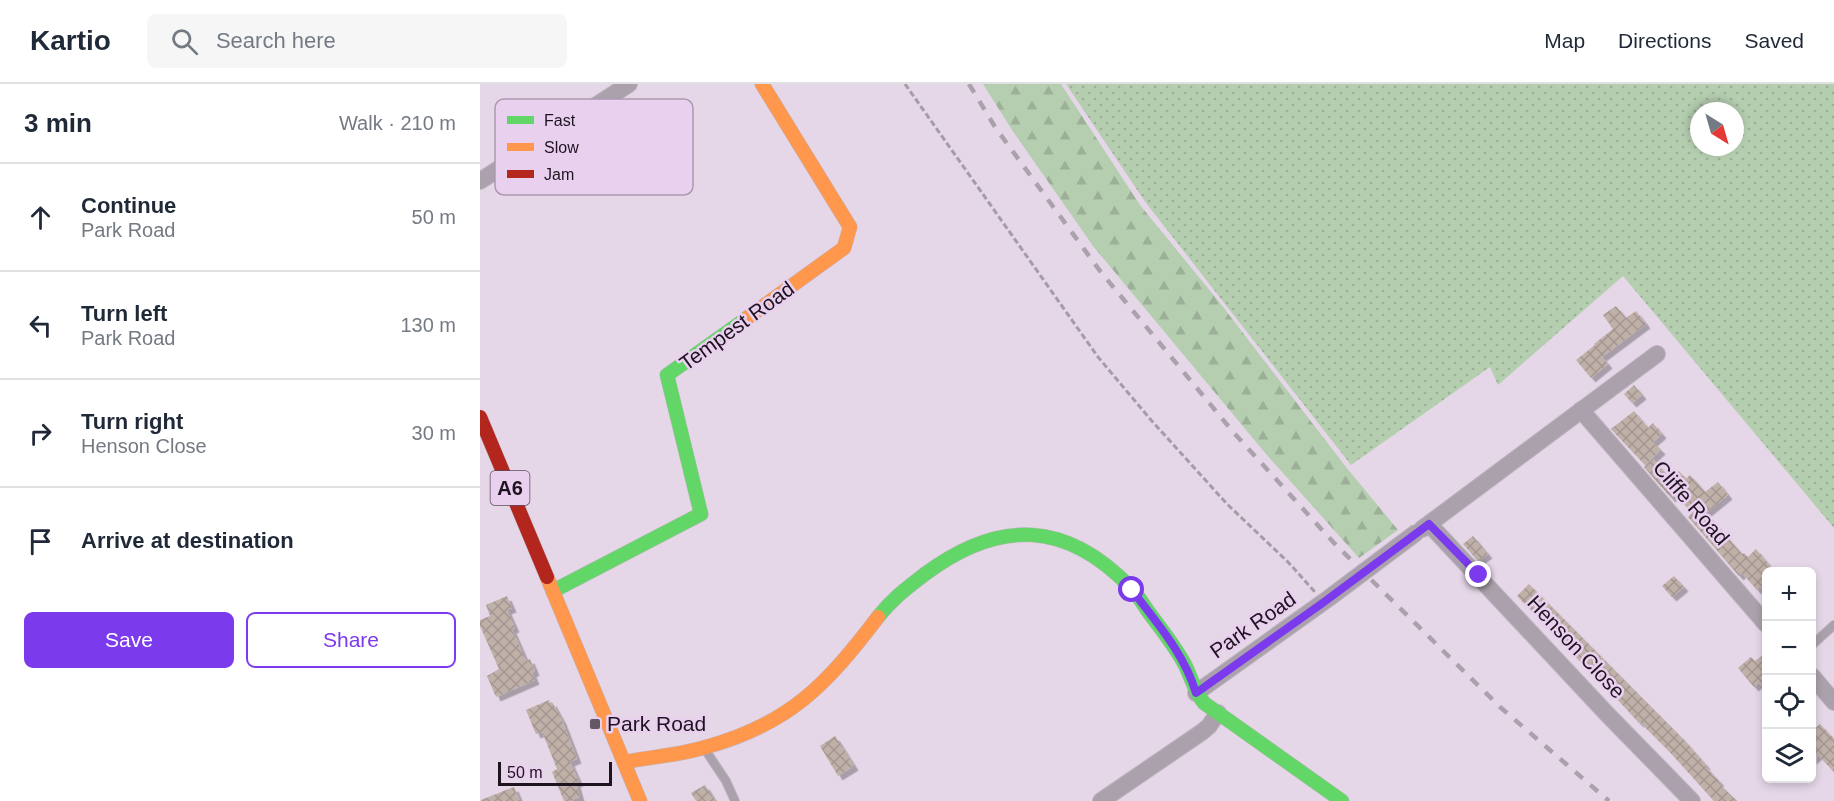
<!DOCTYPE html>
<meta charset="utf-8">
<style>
:root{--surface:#fff;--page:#f6f6f7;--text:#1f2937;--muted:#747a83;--line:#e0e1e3;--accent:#7c3aed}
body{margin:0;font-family:Helvetica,sans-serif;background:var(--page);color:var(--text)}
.controls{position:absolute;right:18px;bottom:18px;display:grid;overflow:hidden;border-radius:9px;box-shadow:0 3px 9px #0003}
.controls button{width:54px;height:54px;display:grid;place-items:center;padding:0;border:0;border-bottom:2px solid var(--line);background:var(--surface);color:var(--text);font:30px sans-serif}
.compass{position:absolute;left:1210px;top:18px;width:54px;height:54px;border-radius:50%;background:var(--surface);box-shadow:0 3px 9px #0003;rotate:143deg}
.scale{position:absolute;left:18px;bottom:15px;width:114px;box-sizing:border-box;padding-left:6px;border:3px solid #1e1420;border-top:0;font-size:16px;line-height:21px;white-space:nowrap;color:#1e1420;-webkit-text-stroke:4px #ead0ef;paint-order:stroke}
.stop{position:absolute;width:18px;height:18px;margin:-14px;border:4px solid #7c3aed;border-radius:50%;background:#fff}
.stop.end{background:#7c3aed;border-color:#fff;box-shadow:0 2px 6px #0008}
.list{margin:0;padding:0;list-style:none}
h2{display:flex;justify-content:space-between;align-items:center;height:78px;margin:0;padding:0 24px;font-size:26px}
h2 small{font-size:20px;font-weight:400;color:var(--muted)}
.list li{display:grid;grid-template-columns:39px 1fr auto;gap:18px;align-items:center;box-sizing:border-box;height:108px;padding:0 24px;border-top:2px solid var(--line)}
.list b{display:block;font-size:22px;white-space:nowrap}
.list p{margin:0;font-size:20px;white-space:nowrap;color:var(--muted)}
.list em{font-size:20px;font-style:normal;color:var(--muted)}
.actions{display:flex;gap:12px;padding:18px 24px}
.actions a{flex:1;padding:14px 0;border:2px solid var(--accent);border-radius:9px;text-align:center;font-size:21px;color:var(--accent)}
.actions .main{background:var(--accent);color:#fff}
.icon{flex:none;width:33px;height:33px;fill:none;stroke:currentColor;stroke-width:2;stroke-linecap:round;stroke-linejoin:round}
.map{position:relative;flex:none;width:1354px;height:717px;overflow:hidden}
header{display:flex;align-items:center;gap:36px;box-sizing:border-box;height:84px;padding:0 30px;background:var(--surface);border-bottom:2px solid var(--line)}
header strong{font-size:28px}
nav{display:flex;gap:33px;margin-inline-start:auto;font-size:21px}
.search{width:420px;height:54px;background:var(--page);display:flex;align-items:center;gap:15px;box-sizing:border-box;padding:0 21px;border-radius:9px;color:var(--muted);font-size:22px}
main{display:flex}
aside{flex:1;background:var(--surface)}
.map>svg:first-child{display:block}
.grass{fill:url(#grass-dots);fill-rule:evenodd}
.forest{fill:url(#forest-firs)}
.building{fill:url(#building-cross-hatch);filter:url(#shadow)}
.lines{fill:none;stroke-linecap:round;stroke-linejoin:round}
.lane-casing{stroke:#c0b6c2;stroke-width:10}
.street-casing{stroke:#c0b6c2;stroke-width:18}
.fast-casing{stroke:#c0b6c2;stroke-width:15}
.slow-casing{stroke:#c0b6c2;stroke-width:15}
.jam-casing{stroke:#c0b6c2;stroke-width:15}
.path{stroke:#a49ca7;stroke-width:3;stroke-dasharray:6 3;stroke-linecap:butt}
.lane{stroke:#aba1ac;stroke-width:8}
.street{stroke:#aba1ac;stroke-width:16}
.fast{stroke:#63d668;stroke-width:14}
.slow{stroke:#ff974d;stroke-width:14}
.jam{stroke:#b3261e;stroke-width:14}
.rail{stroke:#aba1ac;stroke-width:4.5;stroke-dasharray:10 10;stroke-linecap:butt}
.street-bridge-casing{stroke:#c0b6c2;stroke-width:18;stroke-linecap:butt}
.street-bridge{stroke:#aba1ac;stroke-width:16}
.route{stroke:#7c3aed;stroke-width:8}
.poi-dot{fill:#645866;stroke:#ead0ef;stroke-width:2}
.labels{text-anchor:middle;stroke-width:5;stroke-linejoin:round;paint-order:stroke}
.shield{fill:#ead0ef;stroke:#5b4c5e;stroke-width:1.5}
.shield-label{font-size:20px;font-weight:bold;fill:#1e1420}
.street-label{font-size:21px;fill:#1e1420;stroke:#ead0ef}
.poi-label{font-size:21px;fill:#1e1420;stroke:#ead0ef;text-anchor:start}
.key{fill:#ead0ef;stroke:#ad98b1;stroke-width:1.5}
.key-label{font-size:16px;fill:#1e1420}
</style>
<header>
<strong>Kartio</strong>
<div class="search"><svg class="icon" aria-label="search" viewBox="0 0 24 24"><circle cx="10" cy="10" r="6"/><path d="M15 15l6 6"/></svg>Search here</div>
<nav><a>Map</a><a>Directions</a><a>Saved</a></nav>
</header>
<main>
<aside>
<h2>3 min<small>Walk · 210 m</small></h2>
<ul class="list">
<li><svg class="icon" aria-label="ahead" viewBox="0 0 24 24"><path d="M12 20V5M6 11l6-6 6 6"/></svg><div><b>Continue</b><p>Park Road</p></div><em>50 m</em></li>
<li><svg class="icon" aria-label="left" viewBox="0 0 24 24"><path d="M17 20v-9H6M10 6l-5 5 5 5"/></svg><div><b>Turn left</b><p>Park Road</p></div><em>130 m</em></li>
<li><svg class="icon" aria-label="right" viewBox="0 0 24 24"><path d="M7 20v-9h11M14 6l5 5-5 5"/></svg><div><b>Turn right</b><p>Henson Close</p></div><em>30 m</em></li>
<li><svg class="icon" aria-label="arrive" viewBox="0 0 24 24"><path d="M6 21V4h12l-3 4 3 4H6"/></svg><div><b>Arrive at destination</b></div></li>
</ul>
<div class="actions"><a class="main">Save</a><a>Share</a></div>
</aside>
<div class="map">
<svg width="1354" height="717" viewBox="0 0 1354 717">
<defs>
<pattern id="grass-dots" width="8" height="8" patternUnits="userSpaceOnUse" patternTransform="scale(1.5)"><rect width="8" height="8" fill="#b5ceb0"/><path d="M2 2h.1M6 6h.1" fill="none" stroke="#9bb097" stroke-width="1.8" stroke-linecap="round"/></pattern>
<pattern id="forest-firs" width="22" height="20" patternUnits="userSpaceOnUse" patternTransform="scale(1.5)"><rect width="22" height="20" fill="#b5ceb0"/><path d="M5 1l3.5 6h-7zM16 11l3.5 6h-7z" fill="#9bb097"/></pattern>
<pattern id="building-cross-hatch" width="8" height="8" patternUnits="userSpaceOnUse" patternTransform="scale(1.5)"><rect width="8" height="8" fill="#bfb0a8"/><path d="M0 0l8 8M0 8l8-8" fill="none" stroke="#a49690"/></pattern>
<filter id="shadow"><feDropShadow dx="4.5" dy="4.5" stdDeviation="0" flood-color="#0004"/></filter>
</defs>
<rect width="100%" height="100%" fill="#e5d7e8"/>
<path class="grass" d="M586,0H1354V444L1143,192L1018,301L1010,283L871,381L666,119ZM1219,27H1255V63H1219Z"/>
<path class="forest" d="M503,0H581L660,121L740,219L866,383L918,446L879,474L786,370L613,162L532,46Z"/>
<g class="building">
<path d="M1136,222L1146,234L1156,227L1166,240L1122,273L1128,280L1111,294L1096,276L1115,261L1114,260L1133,245L1123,231Z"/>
<path d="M1154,301L1162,311L1152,319L1144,310Z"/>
<path d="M1154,327L1168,344L1173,339L1182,350L1173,358L1181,366L1165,381L1131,345Z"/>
<path d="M1173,375L1190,395L1199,387L1206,395L1210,391L1225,408L1238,398L1248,411L1226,429L1262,470L1264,469L1268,473L1276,465L1295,488H1287V511L1280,503L1277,506L1262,489L1259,492L1208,433L1212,429L1195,410L1191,414L1164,383Z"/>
<path d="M993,452L1008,470L998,477L983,460Z"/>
<path d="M1194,492L1204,503L1192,513L1182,502Z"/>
<path d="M1049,500L1205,657L1226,681L1225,682L1240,698L1238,699L1257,717H1234L1187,665L1160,638L1159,639L1118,594L1117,595L1048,523L1037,512Z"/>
<path d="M27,512L32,524L27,526L35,544L32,545L46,577L50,575L55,587L52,589L55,596L16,613L7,592L19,585L0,542V536L10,532L6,521Z"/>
<path d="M1287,568V608L1279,599L1274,603L1258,584L1271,573L1275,577Z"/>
<path d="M69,616L70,619L72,618L82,636L97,675L90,678L99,698L96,699L100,713L90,717H84L72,688L77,685L63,650L62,648L56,650L46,626Z"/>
<path d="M1340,640L1354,655V688L1338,671L1332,676V647Z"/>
<path d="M355,652L374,682L358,692L340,662Z"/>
<path d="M225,701L235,717H216L211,709Z"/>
<path d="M34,703L40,717H1V716Z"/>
</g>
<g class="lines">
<g class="lane-casing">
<g id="lane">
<path d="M1332,561L1354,541"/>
<path d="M226,667L246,697L255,717"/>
</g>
</g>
<g class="street-casing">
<g id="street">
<path d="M0,97L149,0"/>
<path d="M1101,326L1286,540"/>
<path d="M949,440L1127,630L1212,717"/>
<path d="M942,445L1177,270"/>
<path d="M1332,592L1354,618"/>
<path d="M716,609L849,514"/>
<path d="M621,717L722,648L729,642L738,629"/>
</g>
</g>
<g class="fast-casing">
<g id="fast">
<path d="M73,507L221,430L187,291L267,234"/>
<path d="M398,533C413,514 427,504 445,490C519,435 586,436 651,504C659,512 664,522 670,530C682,546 694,561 704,579C711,592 714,607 724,619L862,717"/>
</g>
</g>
<g class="slow-casing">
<g id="slow">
<path d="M267,234L364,164L370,143L282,0"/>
<path d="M67,493L160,717"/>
<path d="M144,678C171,673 200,671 226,663C310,640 347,600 398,533"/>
</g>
</g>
<g class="jam-casing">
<path id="jam" d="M0,333L67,493"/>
</g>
<path class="path" d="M425,0L618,273L671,336L747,420L808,478L835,508"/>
<use href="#lane" class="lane"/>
<use href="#street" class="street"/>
<use href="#fast" class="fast"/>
<use href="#slow" class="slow"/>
<use href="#jam" class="jam"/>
<path class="rail" d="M489,0L515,43L620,187L754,349L854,459L1020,623L1129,717"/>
<g class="street-bridge-casing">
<path id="street-bridge" d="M849,514L937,448"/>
</g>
<use href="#street-bridge" class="street-bridge"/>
</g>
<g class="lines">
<path class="route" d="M652,506C676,538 704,569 716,609L844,518L949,440L999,491"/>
</g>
<rect class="poi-dot" x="109" y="634" width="12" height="12" rx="3"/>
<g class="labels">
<rect class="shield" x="10.5" y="387" width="39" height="34" rx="4.5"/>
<g class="shield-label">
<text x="30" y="411">A6</text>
</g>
<g class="street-label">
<text transform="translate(257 242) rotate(-36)" y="7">Tempest Road</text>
<text transform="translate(1211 419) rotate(49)" y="7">Cliffe Road</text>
<text transform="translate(773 541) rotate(-35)" y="7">Park Road</text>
<text transform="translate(1096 563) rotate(47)" y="7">Henson Close</text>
</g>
<g class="poi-label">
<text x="127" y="647">Park Road</text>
</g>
</g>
<rect x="15" y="15" width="198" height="96" rx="9" class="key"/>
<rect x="27" y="32" width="27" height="8" fill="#63d668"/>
<rect x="27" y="59" width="27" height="8" fill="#ff974d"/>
<rect x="27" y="86" width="27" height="8" fill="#b3261e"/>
<g class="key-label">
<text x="64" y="42">Fast</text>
<text x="64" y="69">Slow</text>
<text x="64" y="96">Jam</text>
</g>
</svg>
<div class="controls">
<button>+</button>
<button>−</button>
<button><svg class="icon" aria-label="locate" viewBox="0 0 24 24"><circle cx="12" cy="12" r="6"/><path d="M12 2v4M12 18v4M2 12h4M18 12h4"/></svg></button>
<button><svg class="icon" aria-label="layers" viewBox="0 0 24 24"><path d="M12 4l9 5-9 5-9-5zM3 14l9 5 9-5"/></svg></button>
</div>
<svg class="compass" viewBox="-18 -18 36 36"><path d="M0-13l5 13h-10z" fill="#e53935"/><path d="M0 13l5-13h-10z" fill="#747a83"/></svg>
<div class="scale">50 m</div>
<div class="stop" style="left:652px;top:506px"></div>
<div class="stop end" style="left:999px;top:491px"></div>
</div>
</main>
